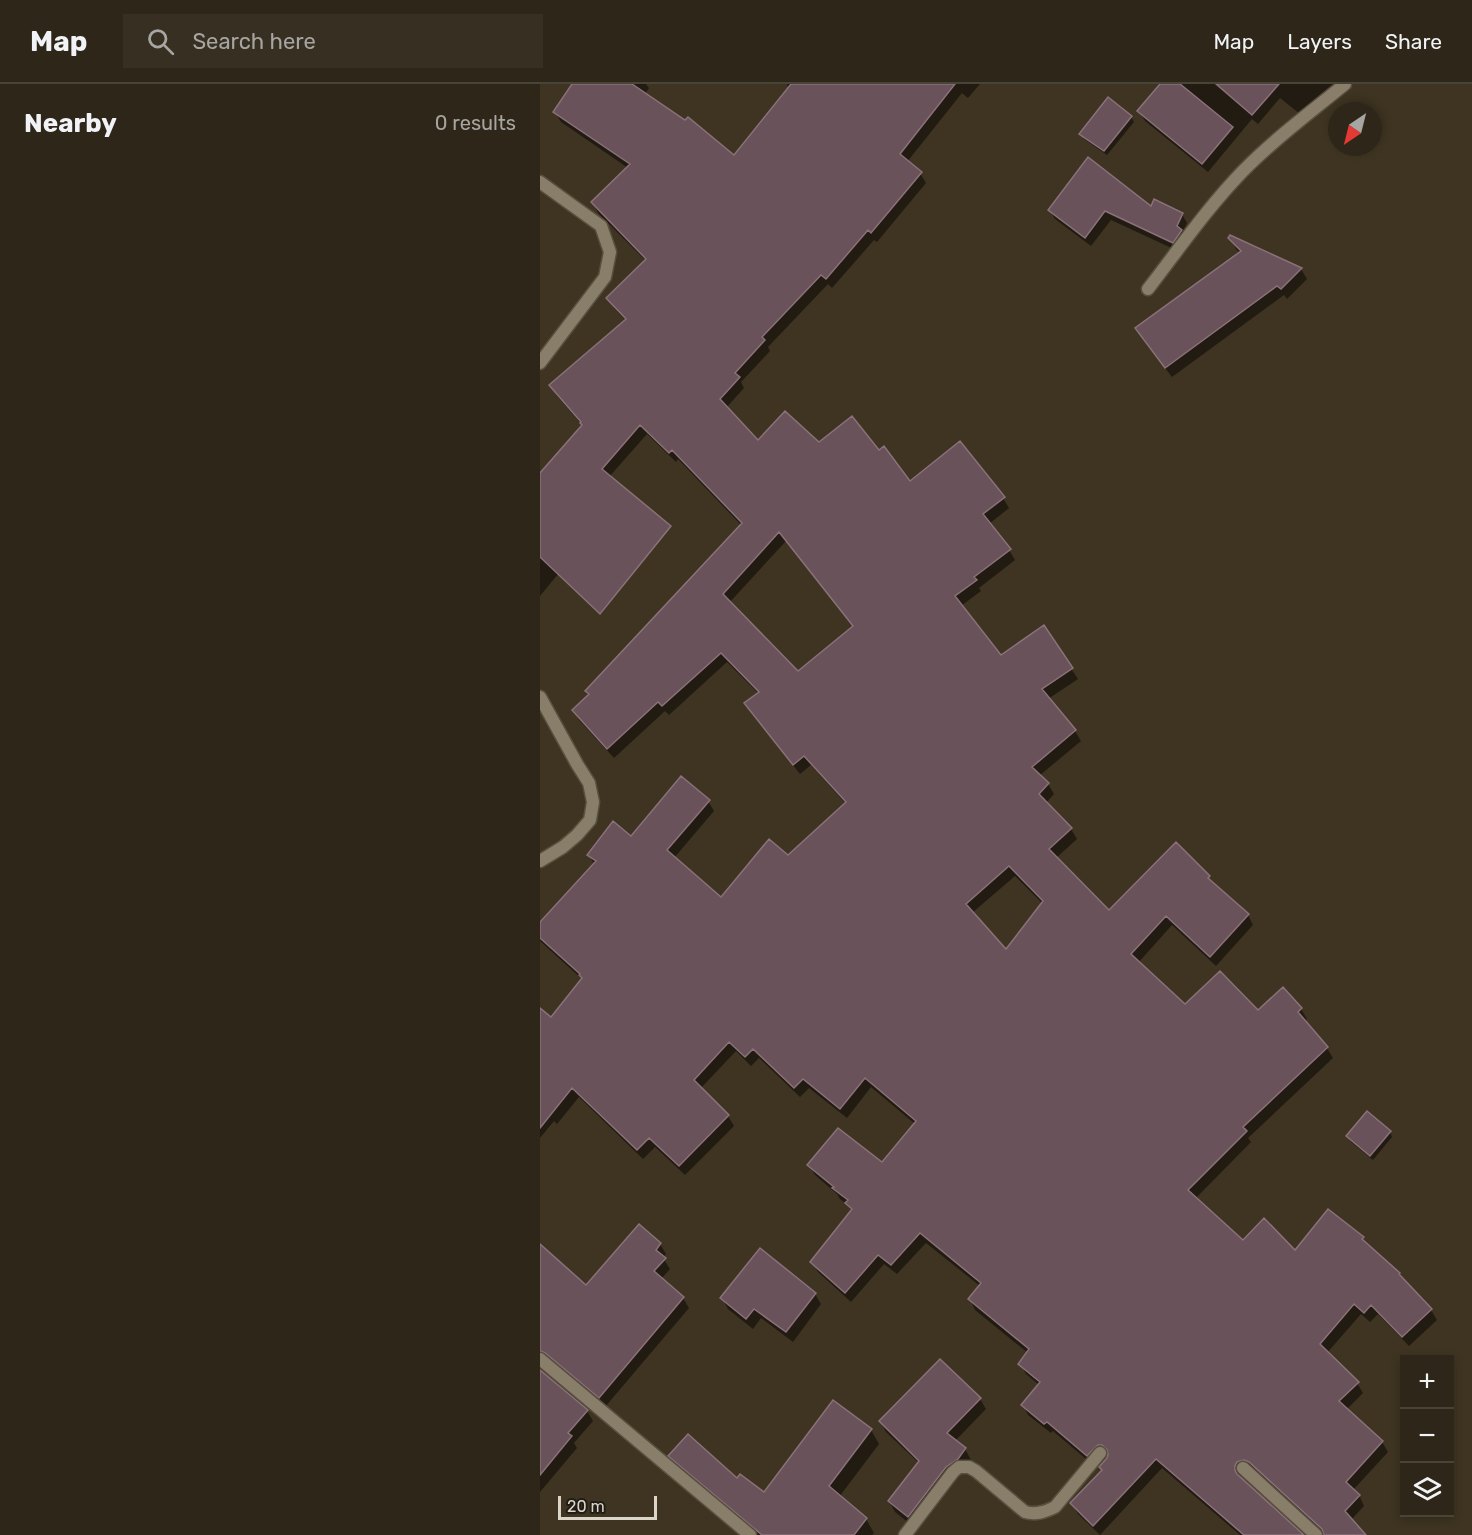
<!DOCTYPE html>
<meta charset="utf-8">
<style>
:root{--surface:#2e2719;--page:#362f22;--text:#f1f3f6;--muted:#a7a5a2;--line:#494438}
body{margin:0;font-family:Rubik,sans-serif;background:var(--page);color:var(--text)}
.controls{position:absolute;right:18px;bottom:18px;display:grid;overflow:hidden;border-radius:0px;box-shadow:0 3px 9px #0003}
.controls button{width:54px;height:54px;display:grid;place-items:center;padding:0;border:0;border-bottom:2px solid var(--line);background:var(--surface);color:var(--text);font:30px sans-serif}
.compass{position:absolute;left:788px;top:18px;width:54px;height:54px;border-radius:50%;background:var(--surface);box-shadow:0 3px 9px #0003;rotate:215deg}
.scale{position:absolute;left:18px;bottom:15px;width:99px;box-sizing:border-box;padding-left:6px;border:3px solid #dad4c9;border-top:0;font-size:16px;line-height:21px;white-space:nowrap;color:#dad4c9;-webkit-text-stroke:4px #211c14;paint-order:stroke}
.list{margin:0;padding:0;list-style:none}
h2{display:flex;justify-content:space-between;align-items:center;height:78px;margin:0;padding:0 24px;font-size:26px}
h2 small{font-size:20px;font-weight:400;color:var(--muted)}
.icon{flex:none;width:33px;height:33px;fill:none;stroke:currentColor;stroke-width:2;stroke-linecap:round;stroke-linejoin:round}
.map{position:relative;flex:none;width:932px;height:1451px;overflow:hidden}
header{display:flex;align-items:center;gap:36px;box-sizing:border-box;height:84px;padding:0 30px;background:var(--surface);border-bottom:2px solid var(--line)}
header strong{font-size:28px}
nav{display:flex;gap:33px;margin-inline-start:auto;font-size:21px}
.search{width:420px;height:54px;background:var(--page);display:flex;align-items:center;gap:15px;box-sizing:border-box;padding:0 21px;border-radius:0px;color:var(--muted);font-size:22px}
main{display:flex}
aside{flex:1;background:var(--surface)}
.map>svg:first-child{display:block}
.shadow{fill:#0007;fill-rule:evenodd}
.building{fill:#6a525a;stroke:#8a717a;stroke-width:1.5;fill-rule:evenodd}
.lines{fill:none;stroke-linecap:round;stroke-linejoin:round}
.street-casing{stroke:#584f3f;stroke-width:15}
.street{stroke:#897e69;stroke-width:12}
</style>
<header>
<strong>Map</strong>
<div class="search"><svg class="icon" aria-label="search" viewBox="0 0 24 24"><circle cx="10" cy="10" r="6"/><path d="M15 15l6 6"/></svg>Search here</div>
<nav><a>Map</a><a>Layers</a><a>Share</a></nav>
</header>
<main>
<aside>
<h2>Nearby<small>0 results</small></h2>
<ul class="list">
</ul>
</aside>
<div class="map">
<svg width="932" height="1451" viewBox="0 0 932 1451">
<rect width="100%" height="100%" fill="#3e3421"/>
<g class="shadow">
<path d="M34,0H106L109,4L105,10L194,73L249,5L247,1L248,0H440L428,14L422,9L367,78L380,89L386,99L337,158L334,156L292,204L288,200L228,263L230,267L201,298L204,304L186,324L218,358L279,360L338,368L370,399L419,359L463,414L469,424L449,440L469,466L475,476L439,504L441,507L421,522L461,573L503,543L538,595L508,615L535,647L541,657L499,692L508,700L514,710L506,719L531,745L537,755L516,774L569,828L668,793L672,799L708,831L713,841L676,882L632,841L598,879L645,922L718,928L761,925L767,935L764,938L787,964L793,974L708,1054L711,1058L655,1115L703,1158L755,1168L822,1154L827,1162L859,1190L863,1197L891,1226L897,1236L869,1262L838,1230L830,1238L821,1230L787,1269L817,1299L823,1309L806,1326L842,1358L848,1368L813,1406L819,1411L824,1422L811,1436L824,1451H785L716,1388H703L700,1395L762,1451H700L622,1384L560,1451L538,1430L532,1420L563,1387L569,1371H564L553,1381L513,1347L511,1349L488,1331L483,1321L499,1301L486,1290L480,1280L488,1269L435,1226L430,1215L440,1202L386,1159L357,1190L344,1180L311,1218L278,1188L272,1178L312,1127L308,1121L300,1115L297,1110L275,1091L269,1081L342,1080L375,1040L331,1003L307,1034L269,1004L260,1013L219,974L211,982L196,967L160,1005L188,1032L194,1042L145,1091L115,1063L103,1075L39,1013L17,1040L14,1037L0,1054V926L12,935L43,896L0,857V840L54,780L49,771L91,754L168,717L174,727L134,774L181,816L248,773L306,720L271,681L260,690L212,630L206,620L219,610L187,578L129,631L125,627L74,674L39,636L34,626L49,612L47,608L202,442L138,375L136,378L107,350L69,393L84,410L0,512V390L43,342L17,312L11,302L86,237L74,224L68,214L106,177L58,129L53,118L88,84L21,38L15,28ZM246,457L314,544L258,589L189,519ZM475,792L503,820L466,867L432,829Z"/>
<path d="M622,0H814L806,2L797,10L790,3L765,34L740,14L718,40L712,35L668,88L605,37L599,27Z"/>
<path d="M591,33L594,38L567,71L544,55L541,50Z"/>
<path d="M612,124L642,130L647,139L642,149L646,156L638,167L571,136L551,162L515,135L509,126Z"/>
<path d="M690,154L761,185L767,195L747,215L744,211L632,293L603,255L700,169L696,165Z"/>
<path d="M850,1048L852,1053L833,1076L810,1057L808,1053Z"/>
<path d="M120,1160L126,1170L123,1174L130,1185L121,1195L143,1214L149,1224L65,1323L0,1279V1163L46,1203Z"/>
<path d="M275,1210L281,1220L253,1258L221,1234L213,1245L188,1225L182,1214Z"/>
<path d="M0,1288L47,1327L53,1337L34,1359L37,1364L0,1408Z"/>
<path d="M440,1315L446,1325L415,1357L425,1365L431,1376L423,1385L412,1393L374,1443L355,1428L349,1417L379,1379L346,1348L340,1337Z"/>
<path d="M331,1346L339,1360L299,1413L326,1435L334,1449L332,1451H216L138,1386L130,1372L197,1396L224,1411Z"/>
</g>
<g class="building">
<path d="M32,0H92L145,36L148,33L194,71L251,0H415L360,70L382,88L331,149L328,146L286,195L281,191L222,253L225,256L195,289L200,293L180,315L218,356L245,327L279,358L312,332L339,366L344,362L370,397L420,357L465,413L443,430L471,465L434,493L437,496L415,512L461,571L504,541L533,584L502,605L536,646L492,683L509,699L499,710L532,744L509,765L569,826L636,758L670,792L668,794L709,830L670,873L626,832L591,870L645,920L680,887L718,926L743,903L762,924L758,928L788,963L703,1043L707,1047L648,1106L703,1156L724,1134L755,1166L788,1125L824,1153L822,1155L860,1189L859,1190L892,1225L862,1253L831,1221L824,1229L814,1220L780,1260L819,1298L799,1317L843,1357L806,1398L820,1411L805,1427L826,1451H784L782,1445L709,1378L704,1376L697,1378L695,1382V1386L697,1390L764,1451H704L616,1375L553,1442L530,1419L562,1386L559,1383L567,1374L568,1370L567,1366L562,1361H558L547,1372L507,1338L504,1340L481,1321L500,1298L478,1280L489,1265L428,1215L441,1199L380,1149L351,1181L338,1171L305,1209L270,1178L312,1125L305,1119L308,1116L292,1104L294,1103L267,1081L298,1044L342,1078L376,1037L325,994L300,1025L263,995L254,1004L213,965L205,973L189,958L154,996L189,1031L139,1082L109,1054L97,1066L32,1004L0,1044V924L11,933L42,894L39,891L40,890L0,854V838L56,777L47,771L73,737L91,752L141,692L170,716L127,766L181,813L229,755L248,771L306,718L264,672L253,681L204,619L219,608L181,569L122,622L118,618L67,665L32,626L49,610L45,607L202,439L132,366L129,369L100,341L62,385L131,442L60,530L0,473V389L42,341L40,339L41,338L9,301L86,235L66,214L106,175L51,118L90,80L13,28ZM239,448L313,542L258,587L183,510ZM469,782L503,817L466,865L426,820Z"/>
<path d="M620,0H640L693,43L662,80L597,27Z"/>
<path d="M676,0H739L712,31Z"/>
<path d="M568,13L592,32L564,67L539,50Z"/>
<path d="M548,73L611,122L614,115L643,129L637,142L642,146L633,159L565,127L545,154L508,126Z"/>
<path d="M690,151L762,184L741,205L737,202L625,284L595,244L701,167L688,154Z"/>
<path d="M827,1027L851,1047L830,1072L806,1052Z"/>
<path d="M99,1140L121,1159L116,1166L126,1174L114,1187L144,1213L59,1314L5,1269L0,1267V1160L46,1201Z"/>
<path d="M220,1164L276,1209L246,1248L214,1225L206,1235L180,1214Z"/>
<path d="M400,1275L441,1314L407,1349L426,1364L418,1375L406,1383L368,1433L348,1417L379,1377L339,1337Z"/>
<path d="M0,1286L48,1326L28,1349L32,1352L0,1391Z"/>
<path d="M293,1316L332,1345L289,1402L327,1434L314,1451H222L128,1372L148,1350L197,1394L200,1390L224,1408Z"/>
</g>
<g class="lines">
<g class="street-casing">
<g id="street">
<path d="M0,98L61,142L70,168L65,193L0,279"/>
<path d="M608,205C639,165 668,123 703,87C734,55 771,28 805,0"/>
<path d="M0,613L37,680L49,699L53,718L50,736L37,751L23,763L0,777"/>
<path d="M0,1275L210,1451"/>
<path d="M703,1384L776,1451"/>
<path d="M365,1451L413,1388L419,1383H429L436,1387L485,1428C496,1431 505,1428 515,1423L560,1369"/>
</g>
</g>
<use href="#street" class="street"/>
</g>
</svg>
<div class="controls">
<button>+</button>
<button>−</button>
<button><svg class="icon" aria-label="layers" viewBox="0 0 24 24"><path d="M12 4l9 5-9 5-9-5zM3 14l9 5 9-5"/></svg></button>
</div>
<svg class="compass" viewBox="-18 -18 36 36"><path d="M0-13l5 13h-10z" fill="#e53935"/><path d="M0 13l5-13h-10z" fill="#a7a5a2"/></svg>
<div class="scale">20 m</div>
</div>
</main>
